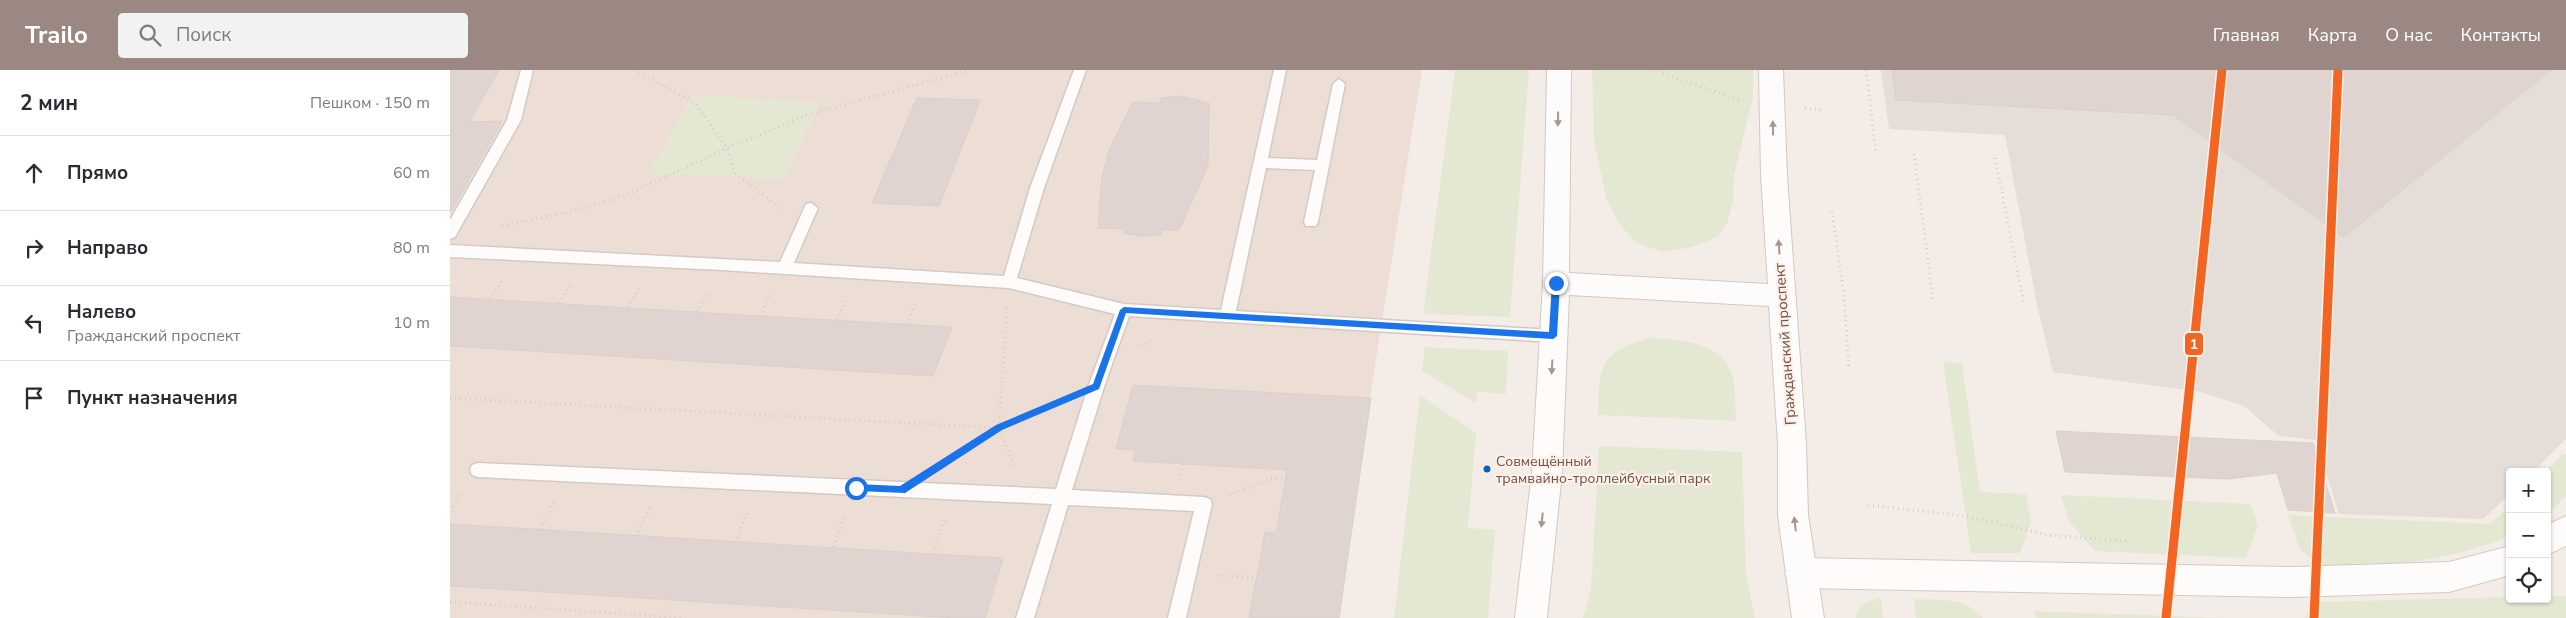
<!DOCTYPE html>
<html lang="ru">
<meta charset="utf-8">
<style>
:root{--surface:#fff;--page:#f2f2f3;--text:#2b2b33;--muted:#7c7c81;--line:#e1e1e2;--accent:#9c8882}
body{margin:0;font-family:"Nunito Sans",sans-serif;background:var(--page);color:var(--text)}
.controls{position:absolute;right:15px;bottom:15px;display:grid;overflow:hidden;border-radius:5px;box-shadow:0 1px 4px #0004}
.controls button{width:45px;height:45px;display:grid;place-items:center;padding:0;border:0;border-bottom:1px solid var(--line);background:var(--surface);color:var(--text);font:25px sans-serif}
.stop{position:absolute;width:15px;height:15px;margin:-11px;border:4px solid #1a73e8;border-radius:50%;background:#fff}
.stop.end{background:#1a73e8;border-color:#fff;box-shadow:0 1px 5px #0008}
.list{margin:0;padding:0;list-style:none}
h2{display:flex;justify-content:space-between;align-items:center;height:65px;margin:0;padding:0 20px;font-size:21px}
h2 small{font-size:16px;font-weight:400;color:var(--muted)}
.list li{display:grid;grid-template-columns:32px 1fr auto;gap:15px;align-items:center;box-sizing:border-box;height:75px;padding:0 20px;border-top:1px solid var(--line)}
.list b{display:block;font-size:19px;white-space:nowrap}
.list p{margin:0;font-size:16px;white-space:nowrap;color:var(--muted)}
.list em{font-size:16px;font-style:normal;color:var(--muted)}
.icon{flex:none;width:28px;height:28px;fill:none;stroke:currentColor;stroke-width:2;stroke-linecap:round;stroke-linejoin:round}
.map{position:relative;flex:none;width:2116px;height:548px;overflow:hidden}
header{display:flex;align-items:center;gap:30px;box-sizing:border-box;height:70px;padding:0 25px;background:var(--accent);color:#fff}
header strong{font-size:24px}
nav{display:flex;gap:28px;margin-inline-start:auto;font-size:18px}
.search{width:350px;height:45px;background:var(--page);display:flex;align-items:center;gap:12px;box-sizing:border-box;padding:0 18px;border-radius:5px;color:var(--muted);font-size:19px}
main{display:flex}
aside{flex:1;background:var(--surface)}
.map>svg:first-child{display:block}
.residential{fill:#edded5}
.industrial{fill:#e5ddd8}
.green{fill:#e4e8d3}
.building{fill:#e0d4d0;stroke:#dccfca}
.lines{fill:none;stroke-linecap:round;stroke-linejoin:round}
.service-casing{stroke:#d2cac6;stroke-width:3}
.minor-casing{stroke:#d2cac6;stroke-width:2}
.secondary-casing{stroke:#d2c8c4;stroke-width:2}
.path{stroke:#d5ccc9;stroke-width:3;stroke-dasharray:1 4;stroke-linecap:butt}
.service{fill:#fdfcfb;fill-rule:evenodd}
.minor{fill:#fdfcfb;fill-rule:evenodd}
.secondary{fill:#fdfcfb;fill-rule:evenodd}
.metro-1-casing{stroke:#fdf1e7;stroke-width:12}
.metro-1{stroke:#f26522;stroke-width:9}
.oneway{fill:#a79691}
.route{fill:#1a73e8}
.bus-dot{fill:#0065bd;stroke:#fdf1e7;stroke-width:2}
.labels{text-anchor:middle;stroke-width:4;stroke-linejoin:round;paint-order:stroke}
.bus-label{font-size:14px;fill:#6d524b;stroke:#fdf1e7;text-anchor:start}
.street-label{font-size:15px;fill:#6d524b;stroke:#fdf1e7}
.line-badge{stroke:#fdf1e7;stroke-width:2}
.badge-label{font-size:14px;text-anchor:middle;font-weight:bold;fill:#fff}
</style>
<header>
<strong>Trailo</strong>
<div class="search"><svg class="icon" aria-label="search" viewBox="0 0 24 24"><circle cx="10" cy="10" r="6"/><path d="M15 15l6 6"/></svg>Поиск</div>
<nav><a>Главная</a><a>Карта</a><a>О нас</a><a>Контакты</a></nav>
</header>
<main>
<aside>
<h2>2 мин<small>Пешком · 150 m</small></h2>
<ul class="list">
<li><svg class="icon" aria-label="ahead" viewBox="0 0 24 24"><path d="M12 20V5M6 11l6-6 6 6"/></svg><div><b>Прямо</b></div><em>60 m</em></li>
<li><svg class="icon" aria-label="right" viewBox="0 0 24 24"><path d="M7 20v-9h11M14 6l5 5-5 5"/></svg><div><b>Направо</b></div><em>80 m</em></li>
<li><svg class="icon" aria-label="left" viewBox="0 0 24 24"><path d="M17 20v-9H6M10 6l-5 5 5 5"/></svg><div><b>Налево</b><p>Гражданский проспект</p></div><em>10 m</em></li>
<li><svg class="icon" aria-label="arrive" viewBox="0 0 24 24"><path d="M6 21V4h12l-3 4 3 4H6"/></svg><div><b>Пункт назначения</b></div></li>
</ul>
</aside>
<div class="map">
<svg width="2116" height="548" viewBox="0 0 2116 548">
<rect width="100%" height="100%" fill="#f4ede7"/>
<path class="residential" d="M0,0H972L885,548H0Z"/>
<path class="industrial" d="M1431,0H2116V369L2083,402H2060V424L2033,449L1889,444L1866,370L1829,366L1794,336L1751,322L1603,302L1587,235L1555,65L1439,59Z"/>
<g class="green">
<path d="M1005,0H1079L1060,247L973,244Z"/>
<path d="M1142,0H1303V27L1284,105L1283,132L1278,151L1267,167L1243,177L1213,182L1187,173L1170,155L1157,131L1144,71Z"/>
<path d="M243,26L371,32L333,109L198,104Z"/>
<path d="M1199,268C1232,270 1276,271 1284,312C1286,324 1285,338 1286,351L1148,345C1150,297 1148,282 1199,268Z"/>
<path d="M975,277L1058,281L1056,324L1027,322L1026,333L972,301Z"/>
<path d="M1493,292L1512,293L1530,422L1576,424L1581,452L1570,483H1521Z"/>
<path d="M970,325L1026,363L1018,458L1045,460L1038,548H944Z"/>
<path d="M1149,376L1292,382L1296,503L1305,548H1133L1141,520Z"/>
<path d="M2114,383L2116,385V426L2097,445V402H2095Z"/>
<path d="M1611,425L1801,434L1808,456L1796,488L1645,481L1618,450Z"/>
<path d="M2060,436V465C2001,493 1938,494 1874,499L1850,480L1838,445L2040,454Z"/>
<path d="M2097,526H2116V548H1854L1867,532L2060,527V529H2097Z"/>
<path d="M1431,528L1433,548H1406C1408,534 1418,531 1431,528Z"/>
<path d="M1464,529C1489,530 1516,527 1533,548H1466Z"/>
<path d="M1583,541L1778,548H1587Z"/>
</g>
<g class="building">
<path d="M0,0H49L19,52L52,51L0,143Z"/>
<path d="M1442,0H2101L1894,167L1723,45L1446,30Z"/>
<path d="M731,26L759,33L758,96L729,160H712L711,165L692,166L673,163L674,159L648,158L652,107L656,92L660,78L683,32L710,33L711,28Z"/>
<path d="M467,28L530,30L489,136L422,133Z"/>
<path d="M0,227L310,246L502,257L483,306L0,276Z"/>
<path d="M683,315L921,328L889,548H799L815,462L826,463L837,400L683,391L685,380L666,379Z"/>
<path d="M1606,361L1863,373L1885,443L1838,440L1827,403L1778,409L1615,402Z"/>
<path d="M0,454L483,484L553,488L535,548H506L0,516Z"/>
</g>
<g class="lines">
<g class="service-casing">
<g id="service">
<path d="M71,0H83L71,50L5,167L0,169V150L57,50Z"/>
<path d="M624,0H636L594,118L567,208L674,234L771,240L824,0H836L818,88L867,90L883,14L889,9L895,14L868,152L866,156H856L854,152L865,100L816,98L786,241L1103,260L1108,262L1110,266L1108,270L1103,272L679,246L654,317L622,420L754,427L760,429L762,434L736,548H718L744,441L618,435L584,548H566L602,434L28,407L22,405L20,400L22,395L28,393L606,419L638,317L665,244L559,218L272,200L0,187V175L330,192L356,134L361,133L368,138L344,193L554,206L580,118Z"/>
</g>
</g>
<g class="minor-casing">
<g id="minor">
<path d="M2116,446V476L2097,485V455Z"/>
<path d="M2060,476V505L1999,522L1844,527L1350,518L1339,513L1335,503L1339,493L1350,488L1844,497L1999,492Z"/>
</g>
</g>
<g class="secondary-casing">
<path id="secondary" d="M1097,0H1121L1119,203L1318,214L1311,106L1309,0H1333L1337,106L1356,374L1358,445L1374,548H1342L1328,445V374L1319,236L1119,225L1112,402L1097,548H1065L1082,402L1093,213Z"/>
</g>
<g class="path">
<path d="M185,0L245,33L277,78L285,103L332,140"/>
<path d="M1203,0L1290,30"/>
<path d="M1416,0L1426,82"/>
<path d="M1355,38L1373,40"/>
<path d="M1464,84L1483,231"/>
<path d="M1545,88L1574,234"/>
<path d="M1382,141L1394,227L1399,298"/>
<path d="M52,156L118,142L174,126L277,78L357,45L519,0"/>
<path d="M40,229L53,209"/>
<path d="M109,233L122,212"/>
<path d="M178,237L190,216"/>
<path d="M557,237L549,358L565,398"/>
<path d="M247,242L259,220"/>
<path d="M310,246L321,223"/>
<path d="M387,250L397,228"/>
<path d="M457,254L466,232"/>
<path d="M691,276L703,269"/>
<path d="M0,328L549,358L613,331"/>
<path d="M495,392L548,358"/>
<path d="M730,405L733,393"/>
<path d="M779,425L820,409H835"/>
<path d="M1418,435L1516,446L1598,465L1677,471"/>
<path d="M0,441L13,421"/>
<path d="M89,459L105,432"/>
<path d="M186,466L201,435"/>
<path d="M285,472L298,440"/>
<path d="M384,477L395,445"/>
<path d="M483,484L495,449"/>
<path d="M767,505L806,508"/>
<path d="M0,532L233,548"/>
</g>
<use href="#service" class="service"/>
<use href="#minor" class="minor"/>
<use href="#secondary" class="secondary"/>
<g class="metro-1-casing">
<g id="metro-1">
<path d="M1716,548L1772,0"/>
<path d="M1864,548L1888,0"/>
</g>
</g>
<use href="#metro-1" class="metro-1"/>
</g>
<defs><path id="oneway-solid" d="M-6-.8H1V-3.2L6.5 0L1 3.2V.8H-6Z" transform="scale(1.25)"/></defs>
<g class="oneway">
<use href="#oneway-solid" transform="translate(1108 49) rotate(91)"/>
<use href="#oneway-solid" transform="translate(1323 58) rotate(-91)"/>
<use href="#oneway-solid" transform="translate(1329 177) rotate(-94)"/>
<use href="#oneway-solid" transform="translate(1102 297) rotate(93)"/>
<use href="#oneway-solid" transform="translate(1092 450) rotate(96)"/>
<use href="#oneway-solid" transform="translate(1345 454) rotate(-97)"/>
</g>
<path class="route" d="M1106,210L1110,213L1107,266L1103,269L676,243L649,319L552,360L455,423L406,421L401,418L406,414L450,416L546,355L643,314L670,240L674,237L1099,262L1102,213Z"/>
<circle class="bus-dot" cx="1037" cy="399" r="4.5"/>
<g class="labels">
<g class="bus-label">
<text x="1046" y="396">Совмещённый<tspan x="1046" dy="17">трамвайно-троллейбусный парк</tspan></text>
</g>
<g class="street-label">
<text transform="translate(1335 274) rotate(-94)" y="5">Гражданский проспект</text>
</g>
</g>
<rect class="line-badge" x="1734" y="262" width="20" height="24" rx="5" fill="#f26522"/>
<g class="badge-label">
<text x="1744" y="279">1</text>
</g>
</svg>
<div class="controls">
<button>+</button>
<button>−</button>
<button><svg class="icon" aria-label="locate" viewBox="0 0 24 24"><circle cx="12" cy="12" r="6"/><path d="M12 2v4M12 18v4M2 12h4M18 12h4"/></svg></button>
</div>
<div class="stop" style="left:406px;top:418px"></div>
<div class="stop end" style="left:1106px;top:213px"></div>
</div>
</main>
